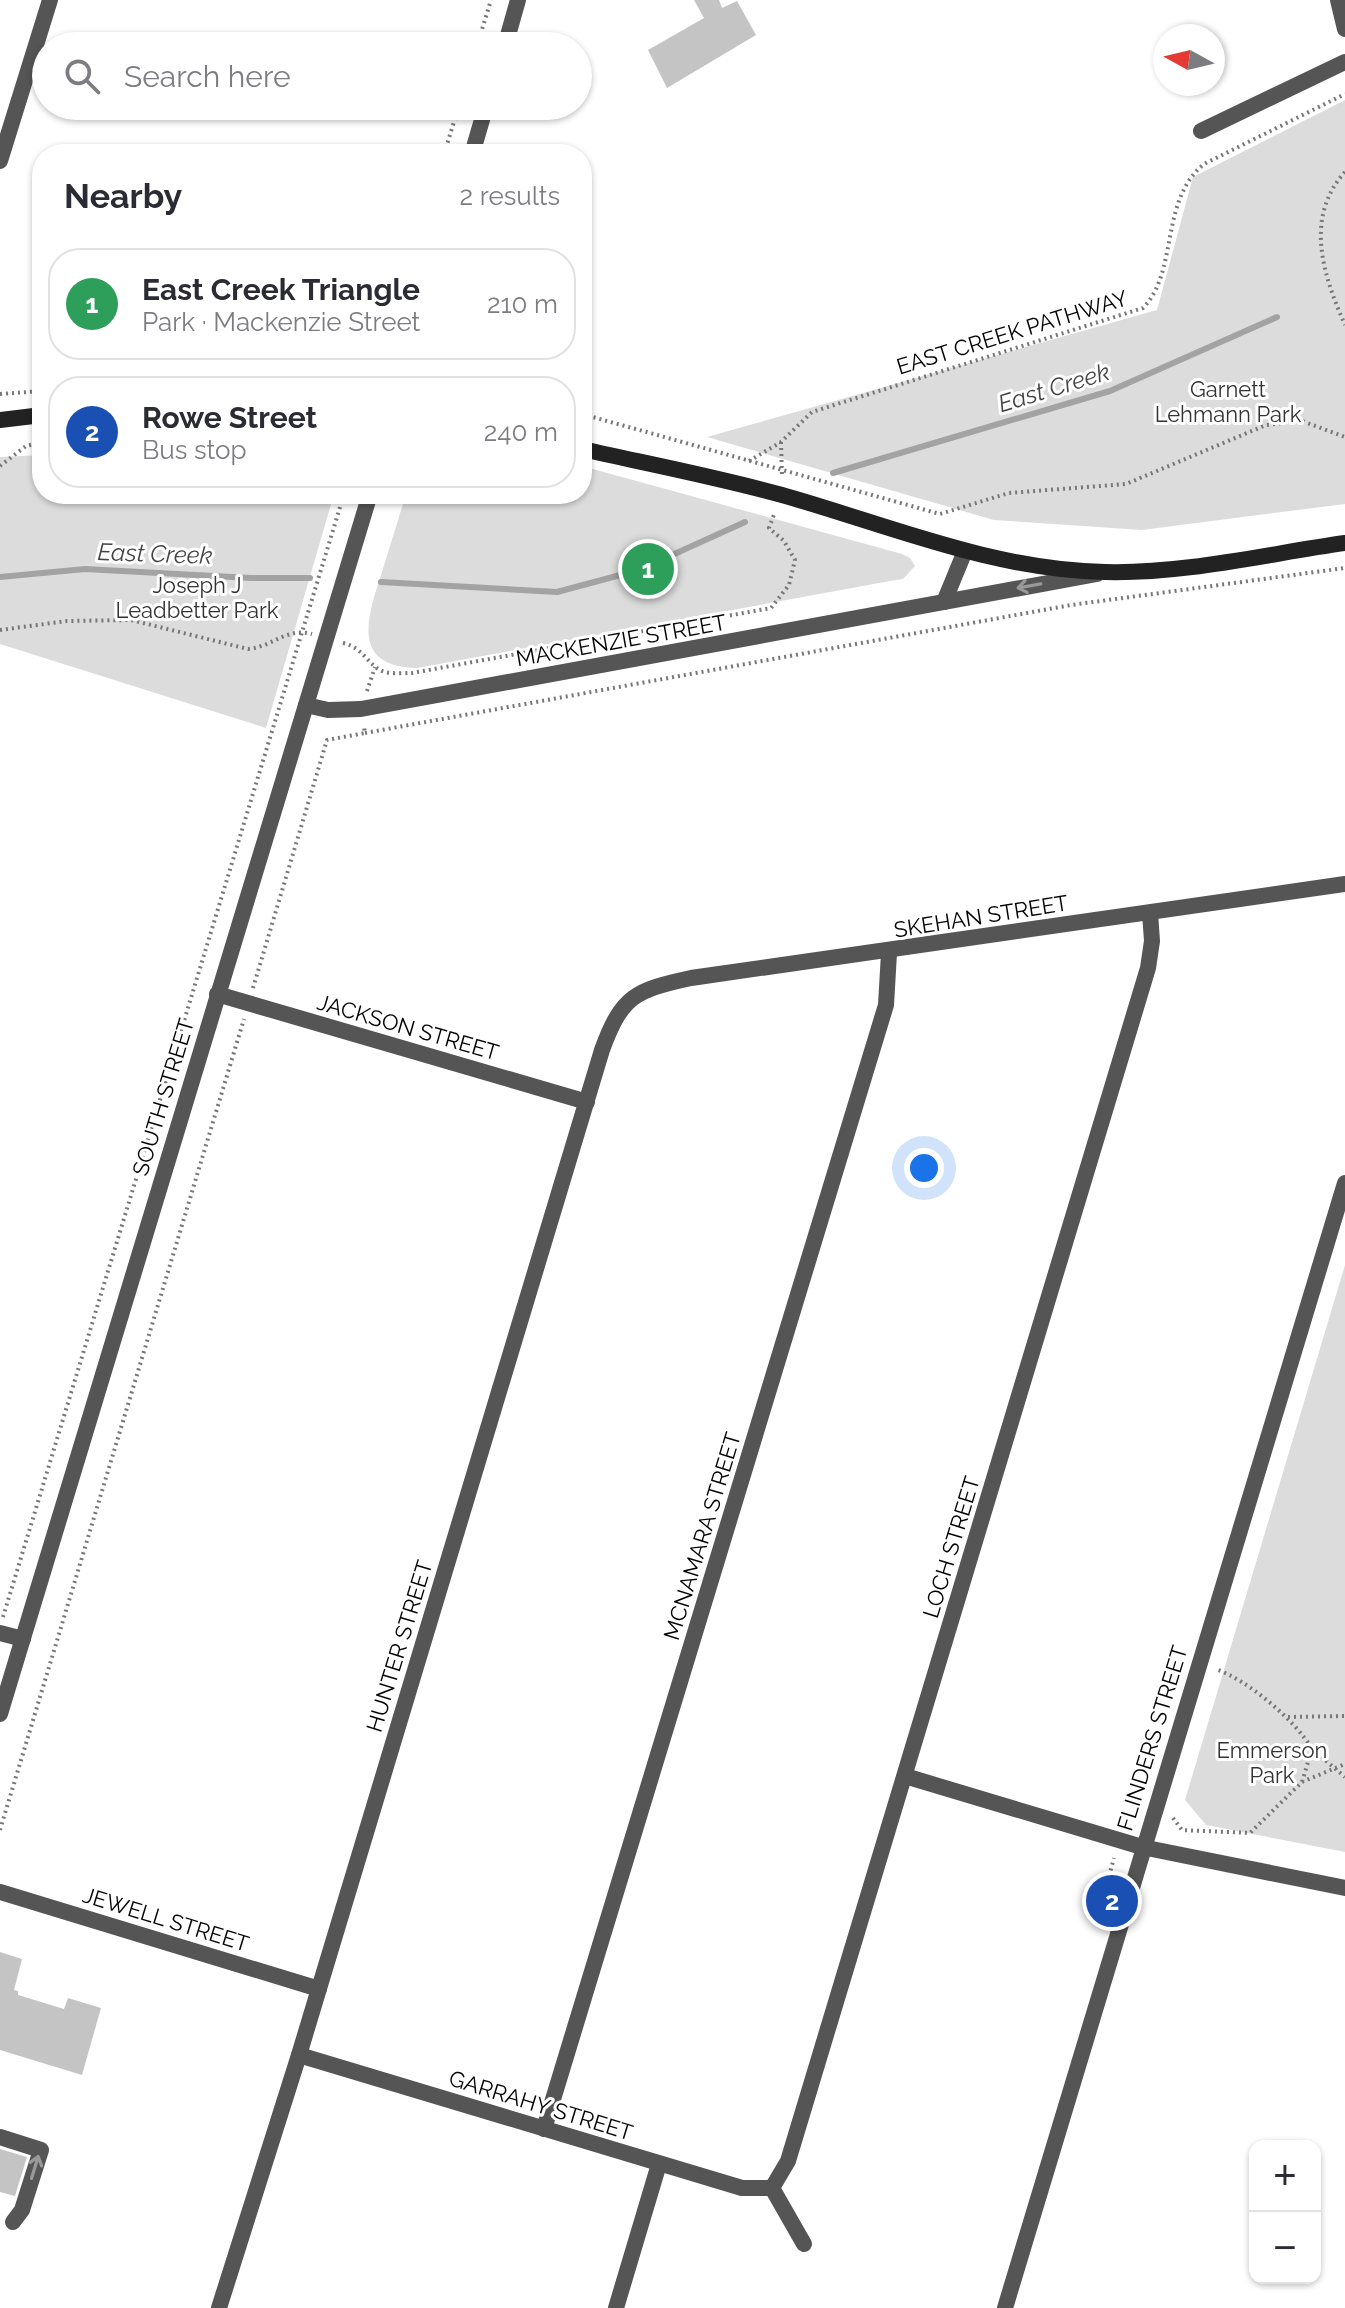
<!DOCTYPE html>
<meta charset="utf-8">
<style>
:root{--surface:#fff;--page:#f2f2f3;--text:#2b2b33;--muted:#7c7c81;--line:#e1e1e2;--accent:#000}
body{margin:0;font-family:Raleway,sans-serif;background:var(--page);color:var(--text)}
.controls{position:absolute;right:24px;bottom:24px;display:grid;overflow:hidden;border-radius:16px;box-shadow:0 2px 6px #0004}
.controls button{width:72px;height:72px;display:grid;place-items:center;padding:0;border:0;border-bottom:2px solid var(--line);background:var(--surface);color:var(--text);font:40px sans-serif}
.compass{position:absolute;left:1153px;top:24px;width:72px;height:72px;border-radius:50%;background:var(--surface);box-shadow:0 2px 6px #0004;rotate:278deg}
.you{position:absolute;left:924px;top:1168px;width:28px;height:28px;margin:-20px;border:6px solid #fff;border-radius:50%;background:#1a73e8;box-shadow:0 0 0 12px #1a73e833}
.badge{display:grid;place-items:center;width:52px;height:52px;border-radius:50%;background:var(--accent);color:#fff;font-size:26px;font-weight:700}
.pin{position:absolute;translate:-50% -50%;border:4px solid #fff;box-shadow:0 2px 8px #0006}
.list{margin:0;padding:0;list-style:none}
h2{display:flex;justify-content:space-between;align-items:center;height:104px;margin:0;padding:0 32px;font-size:34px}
h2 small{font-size:26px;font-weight:400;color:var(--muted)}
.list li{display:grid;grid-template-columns:52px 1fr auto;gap:24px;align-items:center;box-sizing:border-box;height:112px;margin:0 16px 16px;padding:0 16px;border:2px solid var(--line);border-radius:32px}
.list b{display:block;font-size:30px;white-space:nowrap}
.list p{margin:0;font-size:26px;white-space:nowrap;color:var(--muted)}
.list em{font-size:26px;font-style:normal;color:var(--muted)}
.icon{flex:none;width:44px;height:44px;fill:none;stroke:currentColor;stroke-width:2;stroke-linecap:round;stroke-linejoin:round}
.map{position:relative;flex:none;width:1345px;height:2308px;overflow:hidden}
.search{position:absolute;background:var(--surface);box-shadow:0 2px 6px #0004;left:32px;top:32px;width:560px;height:88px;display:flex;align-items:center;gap:20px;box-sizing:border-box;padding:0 28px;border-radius:44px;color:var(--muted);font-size:30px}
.panel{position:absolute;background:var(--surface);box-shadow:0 2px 6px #0004;left:32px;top:144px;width:560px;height:360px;border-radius:32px}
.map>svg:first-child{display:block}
.green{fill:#dcdcdc}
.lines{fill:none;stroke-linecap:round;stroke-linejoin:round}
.stream{stroke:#a3a3a3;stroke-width:6}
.building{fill:#c4c4c4}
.path{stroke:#777;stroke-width:4;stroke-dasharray:2 4;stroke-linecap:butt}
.minor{stroke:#555;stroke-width:16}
.tertiary{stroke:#555;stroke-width:16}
.secondary{stroke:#222;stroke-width:16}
.oneway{stroke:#999}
.labels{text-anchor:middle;stroke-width:6;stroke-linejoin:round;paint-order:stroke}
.street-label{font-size:22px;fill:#000;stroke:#fff}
.park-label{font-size:22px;fill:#333;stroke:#fff}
.water-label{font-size:24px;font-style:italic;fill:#444;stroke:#fff}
</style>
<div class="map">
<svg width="1345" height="2308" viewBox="0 0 1345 2308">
<rect width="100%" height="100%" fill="#fff"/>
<g class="green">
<path d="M1345,100V504L1142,530L994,520L707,437L1157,310L1193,177Z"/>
<path d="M42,455V494H334L266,728L0,644V457Z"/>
<path d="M582,466L902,554L910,558L915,566L903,579L890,581L417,668C349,667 368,615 382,572C390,546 398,520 406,494H582Z"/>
<path d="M1345,1265V1852L1206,1825L1185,1800Z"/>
</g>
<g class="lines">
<g class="stream">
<path d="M833,473L1110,391L1277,317"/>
<path d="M0,577L85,569L251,578H310"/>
<path d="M381,582L557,592L639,570L745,522"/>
</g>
</g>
<g class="building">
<path d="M694,0H719L722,8L737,1L756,35L667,88L648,50L704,18Z"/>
<path d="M0,1952L22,1959L14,1990L18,1991V1995L64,2009L68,1998L101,2008L82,2075L0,2050Z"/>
<path d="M0,2149L27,2157L15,2196L0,2192Z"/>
</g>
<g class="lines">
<g class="path">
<path d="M477,46L491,0"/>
<path d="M444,154L459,106"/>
<path d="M1345,172C1304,217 1323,275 1345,325"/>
<path d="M0,394L42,391"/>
<path d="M582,414L940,514L1009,493L1126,484L1266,425L1302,421L1345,437"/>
<path d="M781,442L782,476"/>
<path d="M749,461L781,442L812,412L1143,308C1179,271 1159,201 1204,164L1345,94"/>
<path d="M0,466L26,446L42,442"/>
<path d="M0,630L67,621L131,620L248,649C272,647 287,627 312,634"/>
<path d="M343,643C365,648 368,667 385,672C393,674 404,673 412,673L771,608L789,585L795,560L784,541L769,528L775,512"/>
<path d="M367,691L375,667"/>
<path d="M365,733L1071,605L1345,568"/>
<path d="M253,988L327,740L365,733L364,727"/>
<path d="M3,1617L344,494"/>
<path d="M1288,1717L1345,1716"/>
<path d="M1312,1749L1345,1777"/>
<path d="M1302,1782L1345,1764"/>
<path d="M1173,1818L1182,1830L1250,1833L1302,1782L1312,1749C1296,1721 1247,1679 1215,1669"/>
<path d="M0,1830L244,1019"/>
<path d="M1107,1906L1101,1905L1114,1858"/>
</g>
<g class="minor">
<path d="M1338,0L1345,29"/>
<path d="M1201,131L1345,62"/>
<path d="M0,161L50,0"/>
<path d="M944,602L965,551"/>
<path d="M306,705L328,710L361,709L1097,574"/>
<path d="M217,994L587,1102"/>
<path d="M0,1633L23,1639"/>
<path d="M905,1776L1142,1847L1345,1888"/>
<path d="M0,1892L319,1989"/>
<path d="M299,2055L742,2188H772"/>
<path d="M544,2129L886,1005L889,953"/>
<path d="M0,2137L41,2150L22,2210L13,2222"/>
<path d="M772,2188L788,2161L1148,968L1152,941L1150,913"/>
<path d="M772,2188L804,2244"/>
<path d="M219,2308L299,2055L602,1050C622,995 636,990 691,978L1345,884"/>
<path d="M616,2308L659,2164"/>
<path d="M1005,2308L1345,1183"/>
</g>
<g class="tertiary">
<path d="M505,46L518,0"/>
<path d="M472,154L486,106"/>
<path d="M0,1714L370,494"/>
</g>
<g class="secondary">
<path d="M0,420L42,415"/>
<path d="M582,449C649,464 717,477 782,495C888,525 993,570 1105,572C1184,574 1267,554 1345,543"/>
</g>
</g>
<defs><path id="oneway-shaft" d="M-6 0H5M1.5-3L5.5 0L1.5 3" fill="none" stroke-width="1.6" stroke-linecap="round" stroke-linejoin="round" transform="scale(2)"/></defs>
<g class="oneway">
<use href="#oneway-shaft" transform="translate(1029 586) rotate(170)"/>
<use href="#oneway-shaft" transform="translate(35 2167) rotate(-73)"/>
</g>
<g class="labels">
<g class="street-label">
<text transform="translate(1012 332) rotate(-17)" y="8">EAST CREEK PATHWAY</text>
<text transform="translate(621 640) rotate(-10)" y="8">MACKENZIE STREET</text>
<text transform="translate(981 916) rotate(-9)" y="8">SKEHAN STREET</text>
<text transform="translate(408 1027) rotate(16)" y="8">JACKSON STREET</text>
<text transform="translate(163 1097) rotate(-73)" y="8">SOUTH STREET</text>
<text transform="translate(702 1536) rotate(-73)" y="8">MCNAMARA STREET</text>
<text transform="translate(951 1547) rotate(-73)" y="8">LOCH STREET</text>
<text transform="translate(399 1646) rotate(-73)" y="8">HUNTER STREET</text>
<text transform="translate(1152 1738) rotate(-73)" y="8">FLINDERS STREET</text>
<text transform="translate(166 1919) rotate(17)" y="8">JEWELL STREET</text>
<text transform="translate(541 2105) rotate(17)" y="8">GARRAHY STREET</text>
</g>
<g class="park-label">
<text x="1228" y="397">Garnett<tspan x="1228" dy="25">Lehmann Park</tspan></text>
<text x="197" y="593">Joseph J<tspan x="197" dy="25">Leadbetter Park</tspan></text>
<text x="1272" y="1758">Emmerson<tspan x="1272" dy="25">Park</tspan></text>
</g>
<g class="water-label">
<text transform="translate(1054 388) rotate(-17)" y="8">East Creek</text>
<text transform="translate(155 554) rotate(2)" y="8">East Creek</text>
</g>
</g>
</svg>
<div class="controls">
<button>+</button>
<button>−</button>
</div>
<svg class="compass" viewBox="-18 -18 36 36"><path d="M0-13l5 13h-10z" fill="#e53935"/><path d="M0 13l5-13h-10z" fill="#7c7c81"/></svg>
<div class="you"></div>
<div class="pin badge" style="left:648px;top:569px;background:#2e9e5b">1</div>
<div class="pin badge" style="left:1112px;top:1901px;background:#1a4fb4">2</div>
<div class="search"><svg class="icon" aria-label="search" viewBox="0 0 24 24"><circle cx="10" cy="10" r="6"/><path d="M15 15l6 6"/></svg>Search here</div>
<section class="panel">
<h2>Nearby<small>2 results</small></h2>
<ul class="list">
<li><span class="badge" style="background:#2e9e5b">1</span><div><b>East Creek Triangle</b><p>Park · Mackenzie Street</p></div><em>210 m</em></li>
<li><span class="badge" style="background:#1a4fb4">2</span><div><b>Rowe Street</b><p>Bus stop</p></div><em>240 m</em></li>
</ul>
</section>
</div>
